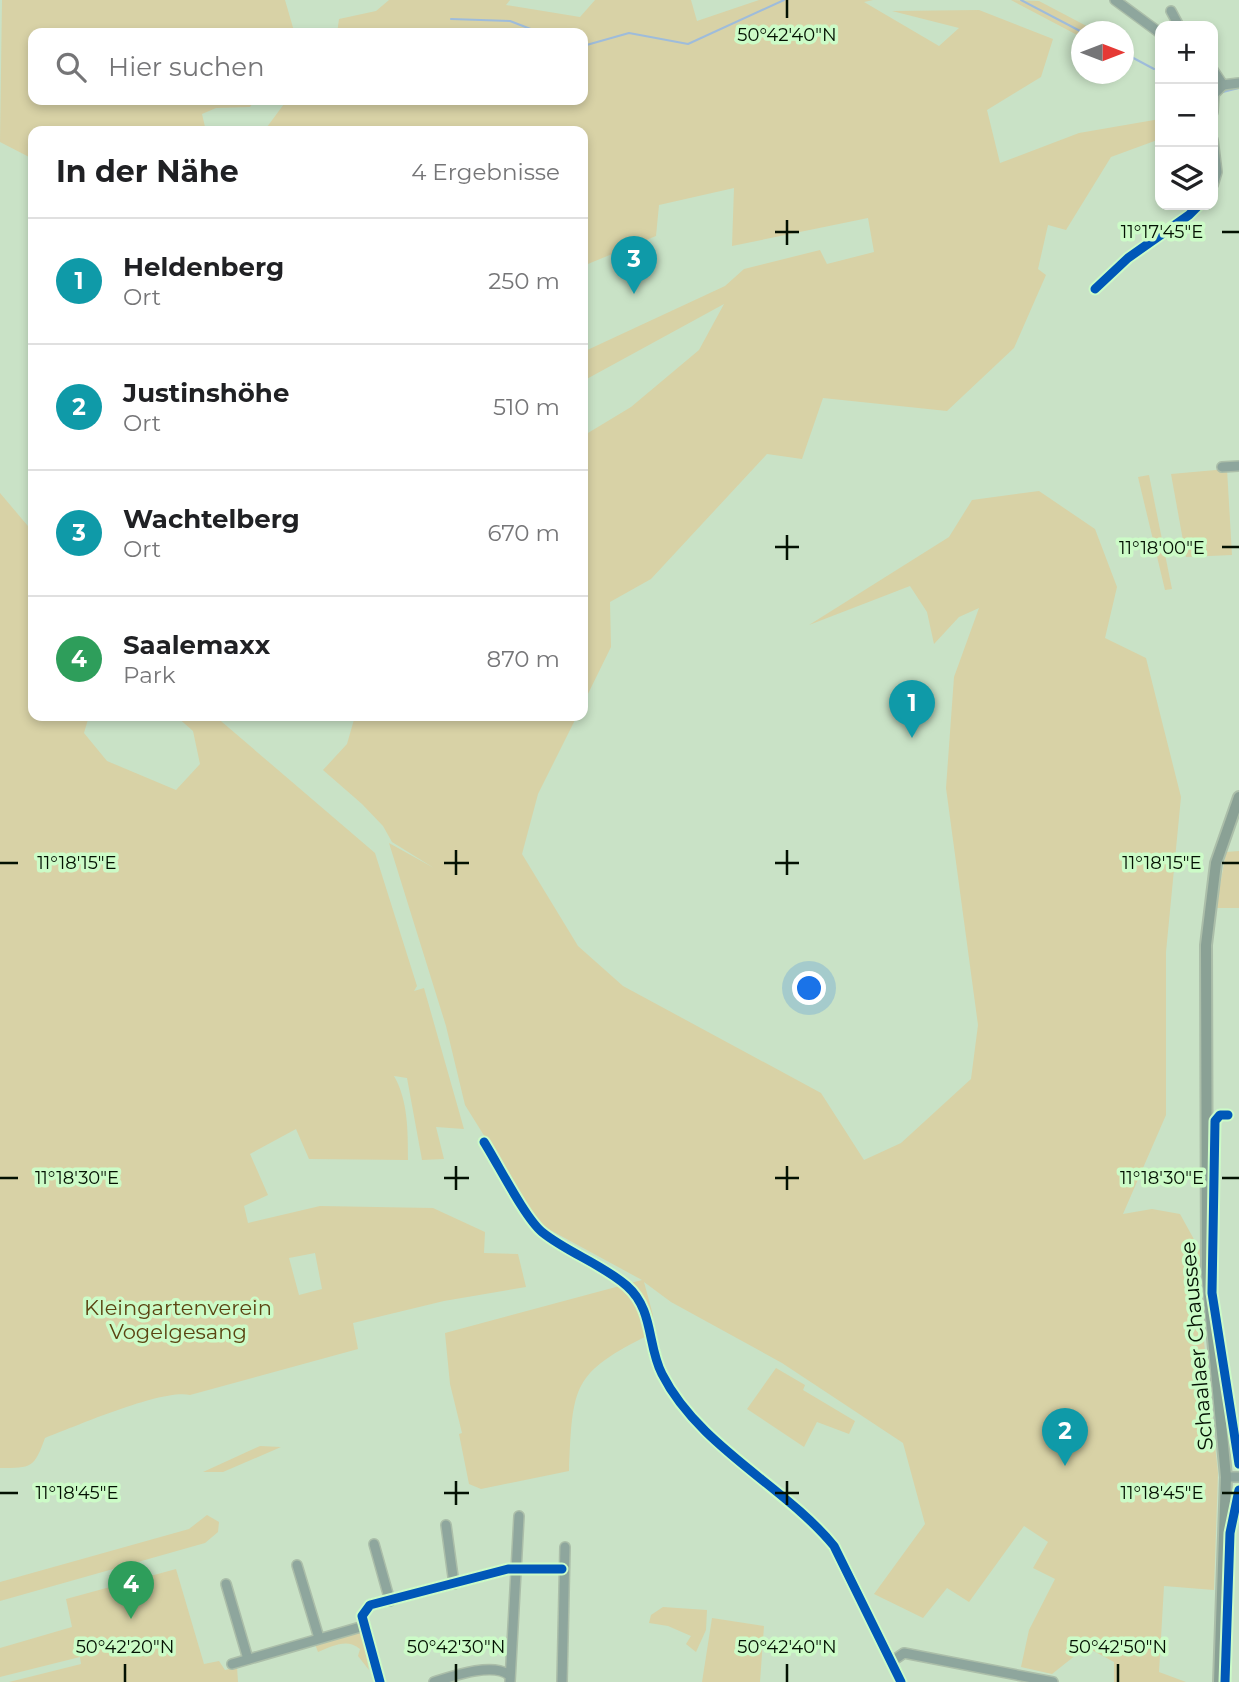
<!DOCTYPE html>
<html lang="de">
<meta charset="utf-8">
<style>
:root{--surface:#fff;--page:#f2f2f2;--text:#202124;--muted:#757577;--line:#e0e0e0;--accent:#485a47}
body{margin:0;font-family:Montserrat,sans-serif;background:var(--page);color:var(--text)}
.controls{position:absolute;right:21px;top:21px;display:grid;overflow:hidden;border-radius:14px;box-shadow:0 4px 10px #0003}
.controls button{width:63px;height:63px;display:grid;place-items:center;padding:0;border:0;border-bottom:2px solid var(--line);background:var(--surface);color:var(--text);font:35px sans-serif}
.compass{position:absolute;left:1071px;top:21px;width:63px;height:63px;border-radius:50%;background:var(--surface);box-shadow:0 4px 10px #0003;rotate:90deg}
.you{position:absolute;left:810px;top:989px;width:24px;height:24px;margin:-18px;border:5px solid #fff;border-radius:50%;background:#1a73e8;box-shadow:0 0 0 10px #1a73e833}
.badge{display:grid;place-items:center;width:46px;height:46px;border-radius:50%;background:var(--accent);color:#fff;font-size:23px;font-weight:700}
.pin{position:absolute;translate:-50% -58px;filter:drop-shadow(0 2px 4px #0008)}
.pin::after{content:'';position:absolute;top:37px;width:24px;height:21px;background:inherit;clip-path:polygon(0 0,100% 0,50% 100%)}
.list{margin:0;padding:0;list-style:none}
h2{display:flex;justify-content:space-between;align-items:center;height:91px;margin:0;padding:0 28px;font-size:30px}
h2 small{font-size:23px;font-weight:400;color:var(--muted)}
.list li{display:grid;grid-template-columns:46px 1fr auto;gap:21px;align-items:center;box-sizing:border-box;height:126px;padding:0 28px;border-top:2px solid var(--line)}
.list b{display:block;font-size:26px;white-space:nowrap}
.list p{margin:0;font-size:23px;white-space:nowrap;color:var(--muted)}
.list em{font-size:23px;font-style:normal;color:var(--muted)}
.icon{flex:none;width:38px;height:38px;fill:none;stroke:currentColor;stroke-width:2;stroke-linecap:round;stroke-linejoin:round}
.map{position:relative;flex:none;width:1239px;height:1682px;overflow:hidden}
.search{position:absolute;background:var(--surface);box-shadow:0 4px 10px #0003;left:28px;top:28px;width:560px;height:77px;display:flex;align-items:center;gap:18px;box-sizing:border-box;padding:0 24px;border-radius:14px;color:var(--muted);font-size:26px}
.panel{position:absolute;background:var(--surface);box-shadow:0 4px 10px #0003;left:28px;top:126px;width:560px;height:595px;border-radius:14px}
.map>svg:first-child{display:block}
.green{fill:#d8d2a6;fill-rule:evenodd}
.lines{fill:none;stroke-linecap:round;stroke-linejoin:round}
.stream{stroke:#9ebcdb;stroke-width:2}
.minor-casing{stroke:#abbea9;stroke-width:12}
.major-casing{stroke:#abbea9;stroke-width:14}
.minor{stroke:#8ea69d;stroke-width:9}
.major{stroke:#8aa195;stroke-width:10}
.cycleway-casing{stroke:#ccfbc7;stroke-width:13}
.cycleway{stroke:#0057b8;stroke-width:9}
.ticks{fill:none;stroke:#031102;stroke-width:2.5}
.labels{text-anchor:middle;stroke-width:7;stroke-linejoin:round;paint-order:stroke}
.park-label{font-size:21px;fill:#5b4412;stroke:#ccfbc7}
.street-label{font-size:21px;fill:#031102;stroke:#ccfbc7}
.ticks-label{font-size:18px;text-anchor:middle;fill:#031102;stroke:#ccfbc7;stroke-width:7;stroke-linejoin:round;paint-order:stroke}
</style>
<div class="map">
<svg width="1239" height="1682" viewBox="0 0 1239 1682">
<rect width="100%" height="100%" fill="#c9e2c6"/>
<g class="green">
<path d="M2,0H285L294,31L33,33V100H255L250,107L216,108L202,114L206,131H33V159L0,142Z"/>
<path d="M389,0H510L506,5L580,17L595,0H691L697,21L759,0H873L864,2L939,46L959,28L892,11L979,10L1053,39L1041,77L987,110L1000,163L1079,133L1160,119V139L1111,157L1066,230L1048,225L1038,269L1046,275L1014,348L947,411L823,398L802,459L767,454L651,579L610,602L611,647L583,704V436L631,407L699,350L724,304L583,381V352L725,286L744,269L820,250L827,264L874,252L868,218L732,246L734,188L659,205L656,236L583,266V131H264L287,100H583V33H337L339,19L376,11Z"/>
<path d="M1011,0L1039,1L1096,31L1082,32L1081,37Z"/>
<path d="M1227,469L1232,555L1186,557L1171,474Z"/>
<path d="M1149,475L1172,589L1165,590L1138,477Z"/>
<path d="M1039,491L1095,529L1117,587L1105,638L1146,658L1181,797L1166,952V1115L1123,1214L1152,1209L1180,1214L1201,1252L1204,1303L1200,1304L1218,1473L1214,1590L1164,1586L1159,1672L1186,1682H1114V1662L1086,1647L1052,1674L1021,1667L1029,1630L1055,1579L1033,1568L1048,1542L1024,1526L969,1602L947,1588L923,1618L874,1594L925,1524L903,1443L782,1363L671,1302L644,1282L653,1315L651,1334C571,1373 573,1386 569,1471L481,1489L469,1484L459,1434L462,1433L450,1384L445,1333L642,1280L539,1224L465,1105L446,1026L389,843L434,868L392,842L383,826L362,804L323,770L347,744L355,716H577L538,794L522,854L578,946L623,986L821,1093L864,1160L901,1143L971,1079L978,1025L946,788L954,677L979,608L959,617L934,644L927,612L910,586L809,625L949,537L972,500Z"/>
<path d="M0,493L33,532V716H89L84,733L107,761L176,790L200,764L193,731L176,716H215L375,853L417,986L414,991L424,988L464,1129L436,1127L444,1159L422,1160L407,1078L394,1076C408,1100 408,1131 408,1160L309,1159L296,1129L250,1154L268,1195L244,1206L248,1223L320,1206L433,1208L485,1232L484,1253L518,1254L526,1287L444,1301L353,1323L358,1349L190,1395C161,1389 77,1426 45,1438C34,1468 32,1468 0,1468ZM315,1253L322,1289L299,1295L289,1258Z"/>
<path d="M1239,851V908H1216L1226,852Z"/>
<path d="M776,1368L805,1385L803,1390L855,1421L849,1434L817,1422L804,1447L747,1409Z"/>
<path d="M260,1446L281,1447L223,1472H203Z"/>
<path d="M207,1515L219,1522L218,1532L205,1543L0,1601V1582L189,1529Z"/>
<path d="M176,1569L204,1664L219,1661L225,1670L237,1667L238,1682H9L81,1664L80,1657L0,1677V1648L72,1627L66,1599Z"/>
<path d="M663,1607L707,1610L706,1630L696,1652L686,1644L691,1636L668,1626L649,1623L651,1615Z"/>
<path d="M712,1618L764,1626L760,1682H702Z"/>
<path d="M361,1631L369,1670L358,1656L360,1649C347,1638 333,1646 318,1652L315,1644Z"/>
</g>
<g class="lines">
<g class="stream">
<path d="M1021,0L1082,32"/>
<path d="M451,19L510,21L541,33"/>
<path d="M583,46L629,33L688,44L784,0"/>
<path d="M1124,53L1154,69"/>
<path d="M1219,93L1239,88"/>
</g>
<g class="minor-casing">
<g id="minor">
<path d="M1115,0L1160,33"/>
<path d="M1171,11L1179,26"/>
<path d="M1213,70L1223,85"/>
<path d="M1223,85L1239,83"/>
<path d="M1213,112L1214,94L1223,85"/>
<path d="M1213,140L1217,172L1213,185"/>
<path d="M1095,289L1128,258L1189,215L1199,205"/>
<path d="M1222,467L1239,466"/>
<path d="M484,1142C498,1164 525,1218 542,1232C568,1253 602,1264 627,1286C654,1310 647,1345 662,1374C699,1447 785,1486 834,1546L901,1682"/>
<path d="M1226,1477H1239"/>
<path d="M446,1525L454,1584"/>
<path d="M374,1544L390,1601"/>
<path d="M297,1565L319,1638"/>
<path d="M226,1584L248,1659"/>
<path d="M891,1662L904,1653L1053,1682"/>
<path d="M232,1664L364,1626"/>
<path d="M380,1682L362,1616L370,1605L508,1569H562"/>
<path d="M434,1682C453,1676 493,1662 509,1675"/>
<path d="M510,1682L519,1516"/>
<path d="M562,1682L565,1547"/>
</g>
</g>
<g class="major-casing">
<path id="major" d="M1219,1682L1226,1477L1207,1274L1206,945L1216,863L1239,797"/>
</g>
<use href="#minor" class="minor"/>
<use href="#major" class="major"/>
<g class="cycleway-casing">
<g id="cycleway">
<path d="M1095,289L1128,258L1189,215L1199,205"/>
<path d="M1228,1115H1220L1215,1121L1212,1293L1239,1464"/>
<path d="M484,1142C498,1164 525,1218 542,1232C568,1253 602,1264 627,1286C654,1310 647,1345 662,1374C699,1447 785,1486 834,1546L901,1682"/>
<path d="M380,1682L362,1616L370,1605L508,1569H562"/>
<path d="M1225,1682L1230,1533L1239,1490"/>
</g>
</g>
<use href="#cycleway" class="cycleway"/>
</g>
<path class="ticks" d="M787,0V18M787,220V245M775,232H799M1222,232H1239M787,535V560M775,547H799M1222,547H1239M456,850V875M787,850V875M0,863H18M444,863H469M775,863H799M1222,863H1239M456,1166V1190M787,1166V1190M0,1178H18M444,1178H469M775,1178H799M1222,1178H1239M456,1481V1505M787,1481V1505M0,1493H18M444,1493H469M775,1493H799M1222,1493H1239M125,1664V1682M456,1664V1682M787,1664V1682M1118,1664V1682"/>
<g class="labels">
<g class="park-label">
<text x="178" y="1315">Kleingartenverein<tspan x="178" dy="24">Vogelgesang</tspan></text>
</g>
<g class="street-label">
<text transform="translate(1197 1346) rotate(-95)" y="7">Schaalaer Chaussee</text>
</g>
</g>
<g class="ticks-label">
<text x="787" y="41">50°42'40"N</text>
<text x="1162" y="238">11°17'45"E</text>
<text x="1162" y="554">11°18'00"E</text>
<text x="1162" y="869">11°18'15"E</text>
<text x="77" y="869">11°18'15"E</text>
<text x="1162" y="1184">11°18'30"E</text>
<text x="77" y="1184">11°18'30"E</text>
<text x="77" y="1499">11°18'45"E</text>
<text x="1162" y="1499">11°18'45"E</text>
<text x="125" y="1653">50°42'20"N</text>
<text x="456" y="1653">50°42'30"N</text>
<text x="787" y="1653">50°42'40"N</text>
<text x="1118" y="1653">50°42'50"N</text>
</g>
</svg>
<div class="controls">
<button>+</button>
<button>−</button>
<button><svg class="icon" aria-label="layers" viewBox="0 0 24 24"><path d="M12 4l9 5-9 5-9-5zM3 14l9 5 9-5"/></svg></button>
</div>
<svg class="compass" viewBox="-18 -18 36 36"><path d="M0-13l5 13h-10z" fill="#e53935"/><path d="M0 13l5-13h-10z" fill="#757577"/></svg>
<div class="you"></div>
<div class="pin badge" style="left:912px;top:738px;background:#0f9aa8">1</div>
<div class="pin badge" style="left:1065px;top:1466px;background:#0f9aa8">2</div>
<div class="pin badge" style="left:634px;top:294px;background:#0f9aa8">3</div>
<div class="pin badge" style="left:131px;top:1619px;background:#2e9e5b">4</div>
<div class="search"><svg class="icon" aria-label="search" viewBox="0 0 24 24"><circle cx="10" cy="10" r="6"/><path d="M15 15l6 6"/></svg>Hier suchen</div>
<section class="panel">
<h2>In der Nähe<small>4 Ergebnisse</small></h2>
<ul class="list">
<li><span class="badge" style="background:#0f9aa8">1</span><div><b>Heldenberg</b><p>Ort</p></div><em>250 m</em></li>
<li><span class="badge" style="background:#0f9aa8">2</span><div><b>Justinshöhe</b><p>Ort</p></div><em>510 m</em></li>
<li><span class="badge" style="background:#0f9aa8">3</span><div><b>Wachtelberg</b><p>Ort</p></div><em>670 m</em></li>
<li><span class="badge" style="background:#2e9e5b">4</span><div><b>Saalemaxx</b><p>Park</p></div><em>870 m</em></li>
</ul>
</section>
</div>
